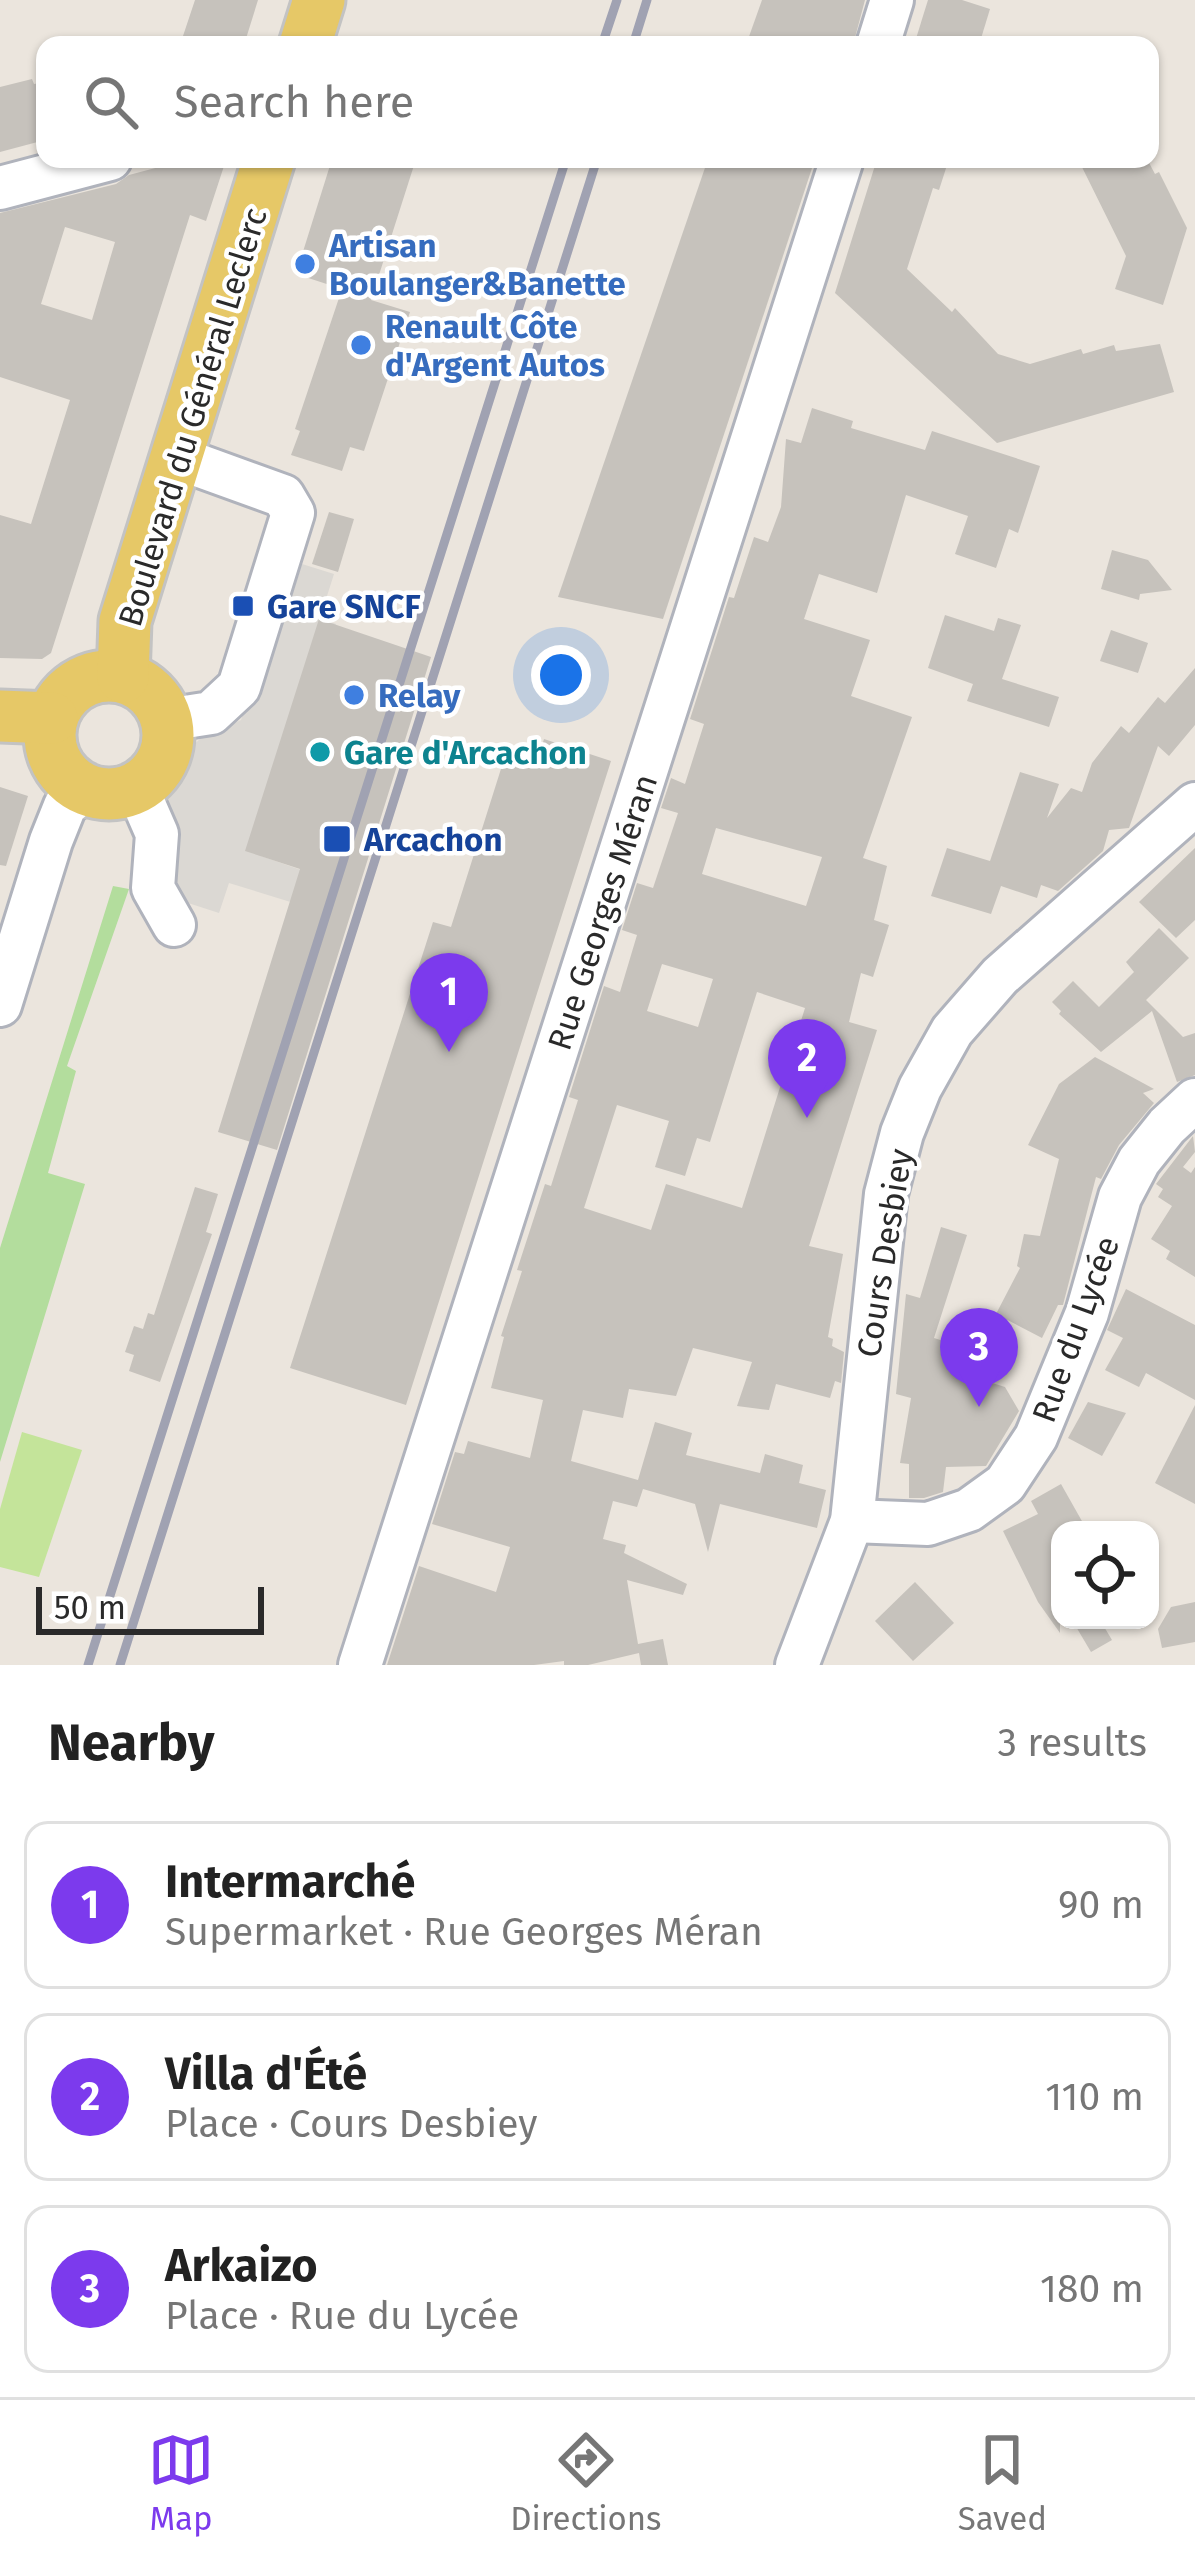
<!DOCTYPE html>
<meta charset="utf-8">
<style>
:root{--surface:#fff;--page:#f2f2f2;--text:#222;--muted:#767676;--line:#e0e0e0;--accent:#7c3aed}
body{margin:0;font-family:"Fira Sans",sans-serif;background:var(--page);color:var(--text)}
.controls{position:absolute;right:36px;bottom:36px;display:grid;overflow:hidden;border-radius:24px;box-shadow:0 3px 9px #0004}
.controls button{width:108px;height:108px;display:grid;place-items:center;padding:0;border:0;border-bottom:3px solid var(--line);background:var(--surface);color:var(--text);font:60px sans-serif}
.scale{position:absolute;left:36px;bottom:30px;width:228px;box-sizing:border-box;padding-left:12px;border:6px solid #2a2a2a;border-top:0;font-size:33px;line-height:42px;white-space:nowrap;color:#2a2a2a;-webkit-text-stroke:9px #fff;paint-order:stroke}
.you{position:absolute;left:561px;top:675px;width:42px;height:42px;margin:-30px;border:9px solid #fff;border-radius:50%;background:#1a73e8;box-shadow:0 0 0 18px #1a73e833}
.badge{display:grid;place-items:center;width:78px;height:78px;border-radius:50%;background:var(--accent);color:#fff;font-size:39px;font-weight:700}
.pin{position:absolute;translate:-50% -99px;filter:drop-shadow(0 3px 6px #0008)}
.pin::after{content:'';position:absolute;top:63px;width:42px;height:36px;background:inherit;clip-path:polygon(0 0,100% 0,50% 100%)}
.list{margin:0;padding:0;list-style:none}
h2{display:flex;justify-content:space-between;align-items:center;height:156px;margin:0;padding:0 48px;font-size:51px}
h2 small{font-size:39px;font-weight:400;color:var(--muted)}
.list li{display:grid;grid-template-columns:78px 1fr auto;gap:36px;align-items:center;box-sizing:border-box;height:168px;margin:0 24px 24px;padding:0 24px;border:3px solid var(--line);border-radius:24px}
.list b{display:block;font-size:45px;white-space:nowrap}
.list p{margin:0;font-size:39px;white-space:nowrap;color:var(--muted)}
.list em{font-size:39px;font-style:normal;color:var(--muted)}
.icon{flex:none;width:66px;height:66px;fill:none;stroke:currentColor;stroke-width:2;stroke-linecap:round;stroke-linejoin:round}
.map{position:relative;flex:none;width:1195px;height:1665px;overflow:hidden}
.search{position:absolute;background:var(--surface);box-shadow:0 3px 9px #0004;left:36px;right:36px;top:36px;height:132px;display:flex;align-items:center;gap:30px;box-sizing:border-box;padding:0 42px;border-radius:24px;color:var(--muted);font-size:45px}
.sheet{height:732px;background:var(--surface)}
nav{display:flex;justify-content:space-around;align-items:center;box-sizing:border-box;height:168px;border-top:3px solid var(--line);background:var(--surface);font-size:33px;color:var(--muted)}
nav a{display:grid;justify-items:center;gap:6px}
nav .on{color:var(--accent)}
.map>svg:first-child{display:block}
.green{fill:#b3dd9d}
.pitch{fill:#c4e49a}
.plaza{fill:#dbd8d3}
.building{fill:#c6c2bc;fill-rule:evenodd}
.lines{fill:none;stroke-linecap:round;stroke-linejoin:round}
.minor-casing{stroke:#b0b3bc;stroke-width:48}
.major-casing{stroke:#c3c3c3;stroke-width:57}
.minor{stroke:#fff;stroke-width:42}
.major{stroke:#e6c867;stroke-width:51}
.rail{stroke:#a0a2b2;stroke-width:9}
.shop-dot{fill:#3f7fe0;stroke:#fff;stroke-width:4.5}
.transit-dot{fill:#1a4fb4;stroke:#fff;stroke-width:4.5}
.culture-dot{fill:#0f9aa8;stroke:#fff;stroke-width:4.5}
.labels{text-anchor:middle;stroke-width:9;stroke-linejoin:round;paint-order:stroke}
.shop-label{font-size:33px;font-weight:bold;fill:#366cbe;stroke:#fff;text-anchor:start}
.street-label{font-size:33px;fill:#2a2a2a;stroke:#fff}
.transit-label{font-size:33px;font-weight:bold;fill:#164399;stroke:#fff;text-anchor:start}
.culture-label{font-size:33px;font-weight:bold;fill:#0d838f;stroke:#fff;text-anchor:start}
</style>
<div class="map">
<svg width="1195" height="1665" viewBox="0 0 1195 1665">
<rect width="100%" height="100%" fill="#ebe5dd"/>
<path class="green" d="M113,886L129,889L67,1066L76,1071L48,1173L85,1184L0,1462V1248Z"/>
<path class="pitch" d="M22,1432L82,1450L39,1577L0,1567V1509Z"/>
<path class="plaza" d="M302,564L334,574L320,618L336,624L261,856L307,872L297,904L229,883L219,913L185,902L175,888L166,795L189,749L200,739L241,720L254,681L264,683Z"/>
<g class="building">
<path d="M195,0H258L244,45H180Z"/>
<path d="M762,0H865L853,45H746Z"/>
<path d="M928,0H962L990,9L979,45H914Z"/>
<path d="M32,79L34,84L45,82V140L0,152V87Z"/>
<path d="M189,159H205L224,166L206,221L190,215L51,653L42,659L0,658V515L31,524L70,400L0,377V213L116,184L129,175ZM65,227L115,242L92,320L41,304Z"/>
<path d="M332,159H416L371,300L410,312L364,451L350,447L342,471L291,455L300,431L295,429L342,289L296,274Z"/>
<path d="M708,159H815L663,619L558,597Z"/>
<path d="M877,159H949L939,190L933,188L907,269L952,312L955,308L998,354L1030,364L1081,349L1083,354L1114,345L1116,351L1160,344L1174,392L997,443L835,293Z"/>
<path d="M1078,159H1147L1155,174L1159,172L1187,228L1163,305L1115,289L1126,256Z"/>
<path d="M812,408L853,421L851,428L925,450L932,431L1040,466L1018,533L1009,529L996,568L955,554L968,516L906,495L877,593L819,574L804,619L870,640L851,696L912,717L863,858L887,866L874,920L889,925L873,977L861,973L849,1022L877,1030L809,1246L843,1254L828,1337L833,1339L832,1346L844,1352L841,1383L835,1381L830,1398L776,1384L769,1410L737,1406L752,1362L693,1348L676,1396L629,1389L623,1418L583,1410L571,1461L638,1480L655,1422L692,1433L686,1455L760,1473L765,1454L803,1465L799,1483L826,1490L817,1528L720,1504L708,1552L695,1504L643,1489L637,1507L613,1501L603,1539L626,1545L624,1553L687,1584L683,1595L627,1580L638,1644L663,1639L668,1665H641L639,1653L588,1665H564V1661L534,1665H387L419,1566L496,1592L510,1547L432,1524L455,1452L464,1454L468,1441L530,1458L543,1400L491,1388L504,1337L501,1336L522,1271L517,1270L545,1184L551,1186L578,1100L569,1097L604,986L620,992L637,935L622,930L637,883L653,888L678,813L661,808L671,778L685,784L704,724L690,719L729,597L734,598L754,537L768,542L781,507L786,439L801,443ZM716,828L822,857L806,906L702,874ZM662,964L713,979L698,1027L647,1011ZM757,992L805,1008L742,1208L666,1184L651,1230L584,1208L617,1105L669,1121L655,1167L685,1176L697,1138L710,1142Z"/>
<path d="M329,512L354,519L338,572L312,564Z"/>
<path d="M1112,550L1148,560L1172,590L1140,594L1139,600L1101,589Z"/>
<path d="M945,615L994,631L998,618L1021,625L1002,679L1059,697L1049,727L967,701L973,684L928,668Z"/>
<path d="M319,619L431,657L277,1150L218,1132L300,869L245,851Z"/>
<path d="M1111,630L1148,643L1138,673L1100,661Z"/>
<path d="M1195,668V725L1169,756L1158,746L1129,828L1109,830L1103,851L1058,891L1041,885L1037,898L1001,886L991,914L931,896L947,848L990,861L1020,772L1059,784L1047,818L1071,788L1082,792L1092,763L1121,726L1129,733L1158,697L1165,703Z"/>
<path d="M544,739L611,761L406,1405L290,1368L433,922L451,927L506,753L537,762Z"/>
<path d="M0,787L28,796L6,866L0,865Z"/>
<path d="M1195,848V920L1176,938L1139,902Z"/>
<path d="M1159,928L1189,958L1146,1000L1183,1037L1195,1033V1075L1177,1082L1152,1011L1101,1052L1059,1014L1061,1011L1052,1002L1073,981L1099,1007L1134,972L1126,962Z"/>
<path d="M1095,1057L1154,1089L1143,1093L1154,1103L1119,1145L1101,1179L1096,1177L1063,1305H1058L1042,1338L996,1314L1020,1268L1017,1266L1024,1234L1040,1236L1059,1159L1028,1145L1059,1084Z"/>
<path d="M1193,1136L1195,1152L1183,1167L1191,1173L1195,1167V1277L1166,1259L1170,1251L1151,1239L1172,1206L1158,1197L1163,1189L1156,1184Z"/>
<path d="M195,1187L218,1194L206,1232L212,1234L160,1382L129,1371L134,1355L125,1352L134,1326L143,1329L148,1313L154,1315Z"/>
<path d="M941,1227L967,1235L934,1338L975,1351L967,1375L1005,1387L1019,1411L986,1466L946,1467L943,1492L924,1498H909V1464L900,1463L911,1398L896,1394L906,1294L920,1298Z"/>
<path d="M1126,1289L1195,1325V1400L1146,1373L1139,1387L1105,1370L1123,1338L1107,1330Z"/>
<path d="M1088,1402L1126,1413L1102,1456L1068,1438Z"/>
<path d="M1195,1405V1504L1155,1483Z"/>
<path d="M1061,1484L1087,1530H1060V1633L1038,1602L1003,1531L1038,1514L1031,1501Z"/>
<path d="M915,1582L954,1623L913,1661L875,1621Z"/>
<path d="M1195,1602V1642L1162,1648L1158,1629L1171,1607Z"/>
<path d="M1072,1620H1100L1112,1640L1091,1652Z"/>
</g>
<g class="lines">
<g class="minor-casing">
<g id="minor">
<path d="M878,45L892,0"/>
<path d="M0,188L110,159"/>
<path d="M166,720L211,713L239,687L293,513L283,496L178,458"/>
<path d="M137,788L157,834L153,888L174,925"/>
<path d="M0,1005L51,841L65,806L85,789"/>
<path d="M852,1521L928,1524L969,1510L1005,1484L1036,1437L1087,1313L1120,1197L1139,1161L1167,1126L1195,1100"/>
<path d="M360,1665L842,159"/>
<path d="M797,1665L852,1521L886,1194L902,1133L920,1088L952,1031L1000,976L1195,804"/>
</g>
</g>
<g class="major-casing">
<g id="major">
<path d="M305,45L319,0"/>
<circle cx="109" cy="735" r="59"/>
<path d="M123,677L125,621L269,159"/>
<path d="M0,716L52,718"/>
</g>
</g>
<use href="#minor" class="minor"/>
<use href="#major" class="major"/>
<g class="rail">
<path d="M602,45L617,0"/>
<path d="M633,45L647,0"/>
<path d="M88,1665L566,159"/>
<path d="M120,1665L597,159"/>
</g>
</g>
<g class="shop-dot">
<circle cx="305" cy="264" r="12"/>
<circle cx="361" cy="345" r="12"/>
<circle cx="354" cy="695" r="12"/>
</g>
<g class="transit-dot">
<rect x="231" y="594" width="24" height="24" rx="6"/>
<rect x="322" y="824" width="30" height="30" rx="6"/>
</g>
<circle class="culture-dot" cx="320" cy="752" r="12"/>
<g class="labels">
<g class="shop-label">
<text x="329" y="257">Artisan<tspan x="329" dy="38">Boulanger&amp;Banette</tspan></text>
<text x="385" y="338">Renault Côte<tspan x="385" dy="38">d'Argent Autos</tspan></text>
<text x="378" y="707">Relay</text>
</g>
<g class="street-label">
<text transform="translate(192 417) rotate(-73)" y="12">Boulevard du Général Leclerc</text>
<text transform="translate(602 912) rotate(-72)" y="12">Rue Georges Méran</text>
<text transform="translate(884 1253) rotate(-81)" y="12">Cours Desbiey</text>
<text transform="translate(1075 1329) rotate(-70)" y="12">Rue du Lycée</text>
</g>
<g class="transit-label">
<text x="267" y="618">Gare SNCF</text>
<text x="364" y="851">Arcachon</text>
</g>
<g class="culture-label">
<text x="344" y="764">Gare d'Arcachon</text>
</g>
</g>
</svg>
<div class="controls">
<button><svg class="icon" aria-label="locate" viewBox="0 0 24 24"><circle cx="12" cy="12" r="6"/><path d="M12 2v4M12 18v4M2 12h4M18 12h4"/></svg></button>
</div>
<div class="scale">50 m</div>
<div class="you"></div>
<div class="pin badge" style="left:449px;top:1052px">1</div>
<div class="pin badge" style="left:807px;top:1118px">2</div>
<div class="pin badge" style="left:979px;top:1407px">3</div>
<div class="search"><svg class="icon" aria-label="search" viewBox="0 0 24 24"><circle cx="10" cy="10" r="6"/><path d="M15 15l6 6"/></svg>Search here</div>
</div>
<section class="sheet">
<h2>Nearby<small>3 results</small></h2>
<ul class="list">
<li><span class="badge">1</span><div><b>Intermarché</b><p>Supermarket · Rue Georges Méran</p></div><em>90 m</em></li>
<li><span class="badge">2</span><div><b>Villa d'Été</b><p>Place · Cours Desbiey</p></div><em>110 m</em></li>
<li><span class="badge">3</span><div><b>Arkaizo</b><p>Place · Rue du Lycée</p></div><em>180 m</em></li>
</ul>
</section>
<nav>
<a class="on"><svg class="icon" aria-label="map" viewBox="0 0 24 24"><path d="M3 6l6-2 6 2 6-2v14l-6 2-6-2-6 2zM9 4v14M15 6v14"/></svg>Map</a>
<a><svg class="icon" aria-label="directions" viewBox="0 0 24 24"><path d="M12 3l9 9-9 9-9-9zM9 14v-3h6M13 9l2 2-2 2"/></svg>Directions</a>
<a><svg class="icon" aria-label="saved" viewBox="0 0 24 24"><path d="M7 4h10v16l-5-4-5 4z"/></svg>Saved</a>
</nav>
